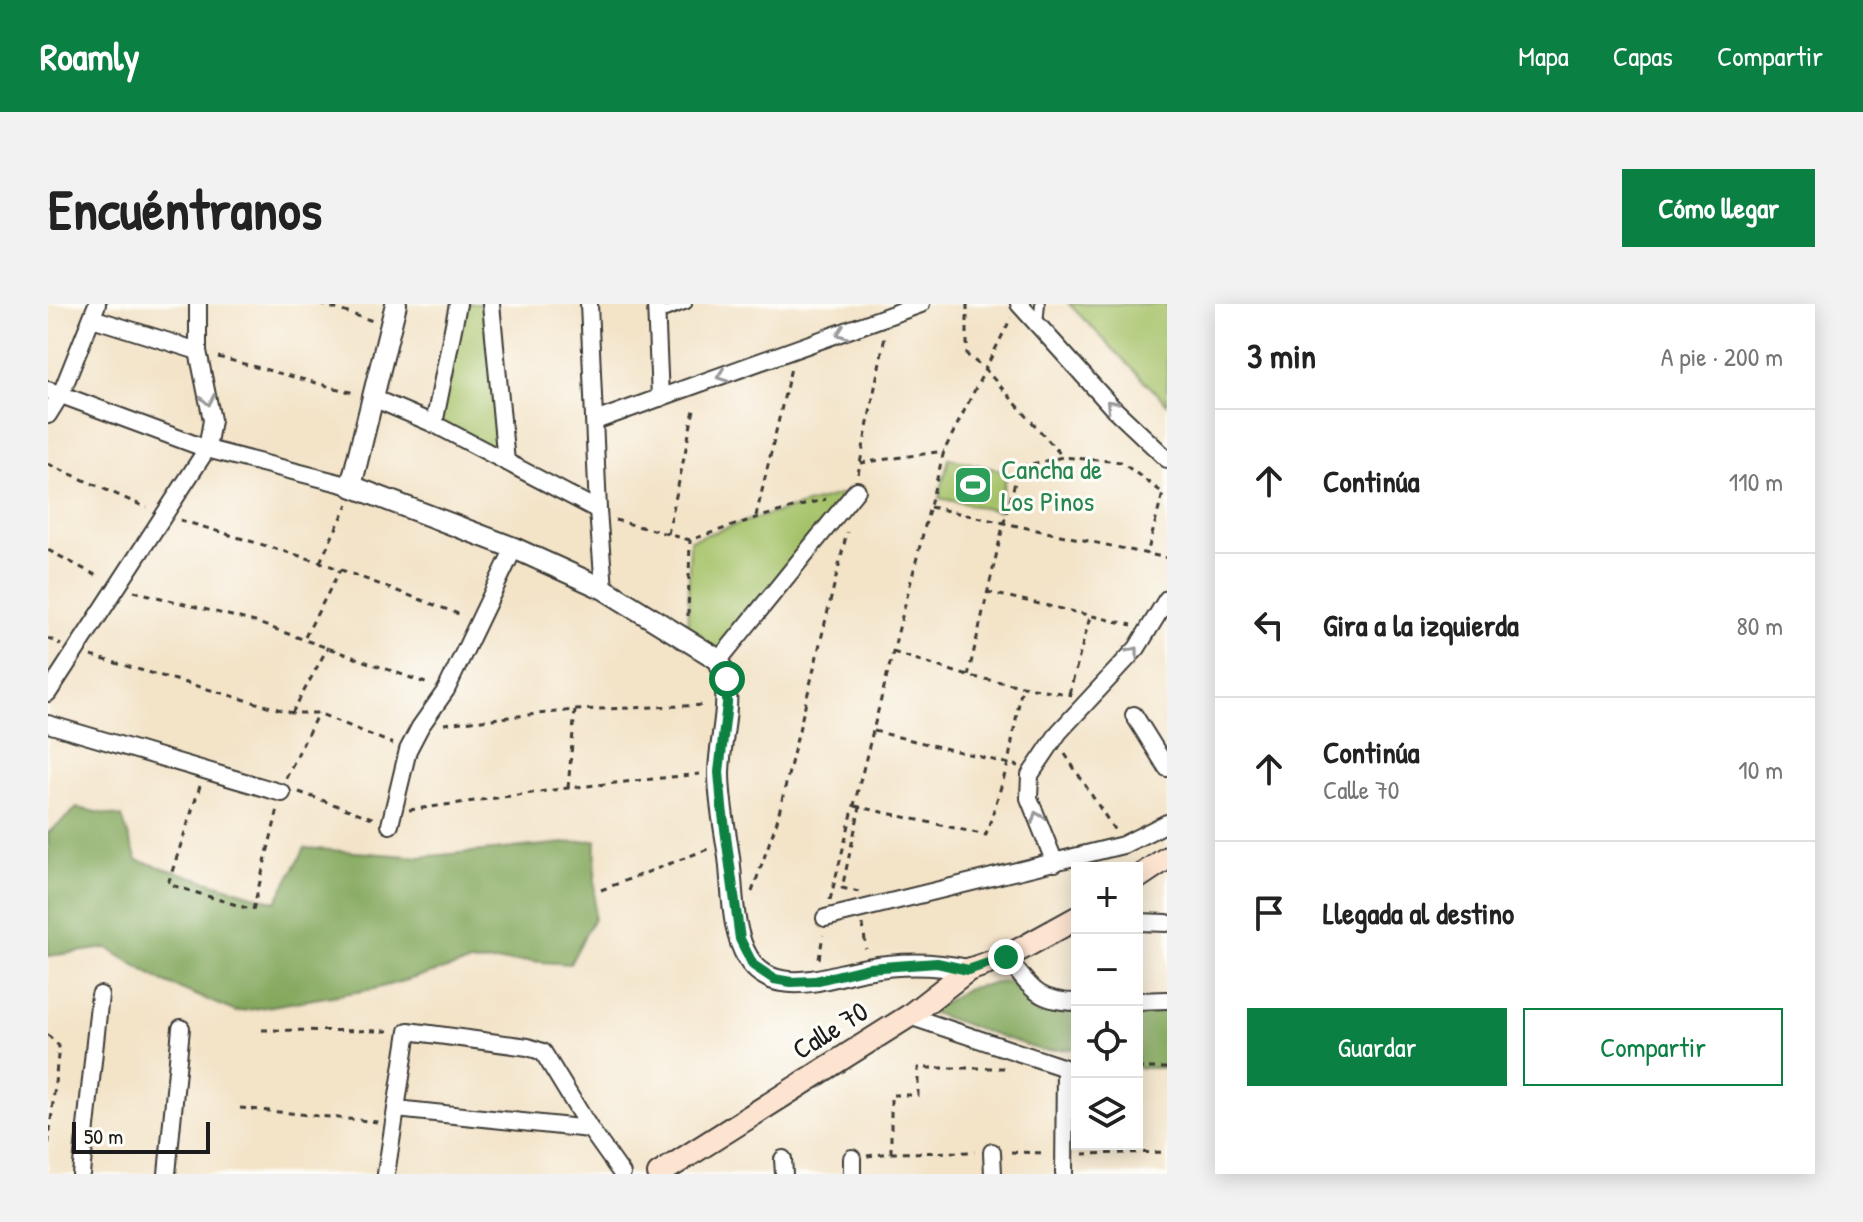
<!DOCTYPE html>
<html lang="es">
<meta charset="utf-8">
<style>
:root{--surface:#fff;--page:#f2f2f2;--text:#222;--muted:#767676;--line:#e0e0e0;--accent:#0b8043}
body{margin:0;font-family:"Patrick Hand",sans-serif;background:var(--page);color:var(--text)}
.controls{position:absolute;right:24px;bottom:24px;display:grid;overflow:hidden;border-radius:0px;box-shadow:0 4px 20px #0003}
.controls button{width:72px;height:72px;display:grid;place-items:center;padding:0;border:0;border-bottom:2px solid var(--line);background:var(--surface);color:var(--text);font:40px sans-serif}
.scale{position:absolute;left:24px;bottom:20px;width:138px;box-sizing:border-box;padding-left:8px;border:4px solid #1c1c1c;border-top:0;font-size:22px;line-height:28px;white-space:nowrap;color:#1c1c1c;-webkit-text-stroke:6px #fdfcf7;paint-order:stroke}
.stop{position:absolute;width:24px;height:24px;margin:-18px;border:6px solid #0b8043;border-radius:50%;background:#fff}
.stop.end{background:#0b8043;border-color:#fff;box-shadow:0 2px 8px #0008}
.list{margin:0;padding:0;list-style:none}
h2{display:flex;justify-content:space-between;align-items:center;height:104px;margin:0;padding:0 32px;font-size:34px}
h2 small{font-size:26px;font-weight:400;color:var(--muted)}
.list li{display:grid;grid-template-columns:52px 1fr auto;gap:24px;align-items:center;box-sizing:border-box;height:144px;padding:0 32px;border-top:2px solid var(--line)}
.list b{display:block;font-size:30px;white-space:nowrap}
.list p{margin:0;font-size:26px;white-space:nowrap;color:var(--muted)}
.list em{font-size:26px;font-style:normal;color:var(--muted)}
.actions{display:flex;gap:16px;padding:24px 32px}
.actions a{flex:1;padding:18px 0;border:2px solid var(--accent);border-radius:0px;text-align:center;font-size:28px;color:var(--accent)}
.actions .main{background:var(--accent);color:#fff}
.icon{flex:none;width:44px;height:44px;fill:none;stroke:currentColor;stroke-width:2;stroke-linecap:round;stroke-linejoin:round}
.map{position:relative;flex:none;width:1119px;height:870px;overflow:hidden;border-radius:0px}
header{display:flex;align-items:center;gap:48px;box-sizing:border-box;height:112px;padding:0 40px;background:var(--accent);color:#fff}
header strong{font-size:38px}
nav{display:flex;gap:44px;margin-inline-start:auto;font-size:28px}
.intro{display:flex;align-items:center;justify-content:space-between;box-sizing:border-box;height:192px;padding:0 48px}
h1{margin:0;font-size:56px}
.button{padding:20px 36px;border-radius:0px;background:var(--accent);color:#fff;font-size:28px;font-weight:700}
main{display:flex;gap:48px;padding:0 48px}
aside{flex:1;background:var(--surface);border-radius:0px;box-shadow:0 4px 20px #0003}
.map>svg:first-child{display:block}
.green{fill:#a6c269;stroke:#616f42;stroke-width:2}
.forest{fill:#84a85d;stroke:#50623c;stroke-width:2}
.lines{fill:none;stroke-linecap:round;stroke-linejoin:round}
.service-casing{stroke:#3c3a36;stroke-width:12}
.minor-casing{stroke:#3c3a36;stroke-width:20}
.tertiary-casing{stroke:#3c3a36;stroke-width:24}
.secondary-casing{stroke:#3c3a36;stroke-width:26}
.path{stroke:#3c3a36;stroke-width:3;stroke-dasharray:6 6;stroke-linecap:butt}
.service{stroke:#fff;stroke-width:8}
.minor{stroke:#fff;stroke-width:16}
.tertiary{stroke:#fff;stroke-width:20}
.secondary{stroke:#fde4d1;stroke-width:22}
.oneway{stroke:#999}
.route{stroke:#0b8043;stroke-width:10}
.labels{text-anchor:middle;stroke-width:6;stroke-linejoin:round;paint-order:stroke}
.leisure-label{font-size:28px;fill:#27864d;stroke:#fdfcf7;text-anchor:start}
.street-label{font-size:28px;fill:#1c1c1c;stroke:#fdfcf7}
</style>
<header>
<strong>Roamly</strong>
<nav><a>Mapa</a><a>Capas</a><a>Compartir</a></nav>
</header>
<div class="intro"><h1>Encuéntranos</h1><a class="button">Cómo llegar</a></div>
<main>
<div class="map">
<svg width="1119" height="870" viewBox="0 0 1119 870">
<rect width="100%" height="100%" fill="#fdfcf7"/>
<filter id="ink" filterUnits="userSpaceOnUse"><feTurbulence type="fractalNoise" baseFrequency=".0125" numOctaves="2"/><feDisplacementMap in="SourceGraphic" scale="16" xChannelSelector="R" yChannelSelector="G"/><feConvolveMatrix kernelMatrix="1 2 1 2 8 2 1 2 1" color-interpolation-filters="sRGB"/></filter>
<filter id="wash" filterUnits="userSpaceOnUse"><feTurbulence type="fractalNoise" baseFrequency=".006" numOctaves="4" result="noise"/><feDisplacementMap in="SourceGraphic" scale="32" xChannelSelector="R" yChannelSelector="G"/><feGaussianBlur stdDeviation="1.8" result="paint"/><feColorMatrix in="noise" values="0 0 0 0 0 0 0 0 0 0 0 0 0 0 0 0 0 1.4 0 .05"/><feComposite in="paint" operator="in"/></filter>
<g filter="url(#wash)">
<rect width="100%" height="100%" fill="#f3e3c7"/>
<g class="green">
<path d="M410,0H443L458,158L386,120Z"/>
<path d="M1021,0H1119V100Z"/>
<path d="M901,154L959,168L950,207L891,194Z"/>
<path d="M809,186L671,356L639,334L642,236L708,214Z"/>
</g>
<g class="forest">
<path d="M29,504L74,513L89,556L228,598L257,544L372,553L548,536L546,614L522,660L479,657L421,659L326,685L188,708L114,677L59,644L0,652V529Z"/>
<path d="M961,677C979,698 1001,707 1029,707V744L995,747L881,708L920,684Z"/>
<path d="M1119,705V764H1089V707Z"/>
</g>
</g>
<g filter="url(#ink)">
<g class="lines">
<g class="service-casing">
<g id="service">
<path d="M609,11L639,0"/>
<path d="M990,20L992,0"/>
</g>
</g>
<g class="minor-casing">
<g id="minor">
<path d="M443,0L458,158"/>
<path d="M541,0L550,206L556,285"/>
<path d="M608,0L612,94"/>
<path d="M971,0L1063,102L1119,155"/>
<path d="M44,14L150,47"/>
<path d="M0,86L159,145L303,182"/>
<path d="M325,94L386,120L550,206"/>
<path d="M0,111L13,90L49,0"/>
<path d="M547,117L873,0"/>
<path d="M386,120L410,0"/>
<path d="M671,356L809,186"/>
<path d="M0,389L159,145L164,116L150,47V0"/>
<path d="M1086,411L1119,464"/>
<path d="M0,420L234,489"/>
<path d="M342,521L360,446L372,423L398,386L466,244"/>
<path d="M1007,559L981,494L982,471L1011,428L1089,344L1119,295"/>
<path d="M777,614L1075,541L1119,519"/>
<path d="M1089,618L1119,619"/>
<path d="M958,653C982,682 987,698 1029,698"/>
<path d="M1089,697L1119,696"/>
<path d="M861,712L1017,764L1016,870"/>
<path d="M348,805L542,825"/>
<path d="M944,848L945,870"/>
<path d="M804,854V870"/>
<path d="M735,855L736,870"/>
<path d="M33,870L52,691"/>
<path d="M119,870L133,724"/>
<path d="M338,870L360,727L480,743L495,748L542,825L574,870"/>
</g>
</g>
<g class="tertiary-casing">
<path id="tertiary" d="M348,0L303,182L466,244L556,285L671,356C687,396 672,428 671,469C671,497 677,525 681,553C685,585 683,626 700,654C707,666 720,675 734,677C762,682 790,670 818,665C851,659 886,659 920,666"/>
</g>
<g class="secondary-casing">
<g id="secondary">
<path d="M1089,574L1119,554"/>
<path d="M611,870L861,712L920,666L958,653L1029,614"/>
</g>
</g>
<g class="path">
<path d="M272,0L325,17"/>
<path d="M919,0V51L937,65L1015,153"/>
<path d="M170,53L306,89"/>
<path d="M812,159L896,147"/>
<path d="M0,160L99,204"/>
<path d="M810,170L837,32"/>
<path d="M882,203L1119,254"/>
<path d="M708,212L743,64"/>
<path d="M132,216L272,258L416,312"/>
<path d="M567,216L642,236L708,214L778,195"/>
<path d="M620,230L647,101"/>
<path d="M0,246L53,274"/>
<path d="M272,258L300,200"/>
<path d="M86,287L207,318L383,381"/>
<path d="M939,288L1084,321"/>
<path d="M640,312L642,236"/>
<path d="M257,333L292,266"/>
<path d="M0,334L13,341"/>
<path d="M845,348L920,372L1024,391"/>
<path d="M43,352L244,409H270L345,440"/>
<path d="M920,372L956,218L969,171L974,162L1015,153L1073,158L1115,189L1099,250"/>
<path d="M1021,390L1042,313"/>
<path d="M244,409L280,343"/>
<path d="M396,420L527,406L659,401"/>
<path d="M826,427L970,462"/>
<path d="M1017,450L1067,527"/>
<path d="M238,474L270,409"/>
<path d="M152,482L120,580L205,606L230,505"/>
<path d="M520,484L527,406"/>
<path d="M251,488L327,515"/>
<path d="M807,502L938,531L960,460L974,382"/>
<path d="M361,506L520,484L652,470"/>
<path d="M553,586L660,545"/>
<path d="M704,588L729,517L799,228"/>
<path d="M811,588L794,584L812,503"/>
<path d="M782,596L896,147L963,14"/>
<path d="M815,620L818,645"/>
<path d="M771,655L775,631"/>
<path d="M214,726L344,727"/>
<path d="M0,731L11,742L0,845"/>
<path d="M1089,764H1119"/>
<path d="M192,804L330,818"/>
<path d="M963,848L999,849"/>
<path d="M843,849V791H870V764H961"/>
<path d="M1035,850L1119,848"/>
<path d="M819,852L843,849L927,848"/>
</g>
<use href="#service" class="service"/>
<use href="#minor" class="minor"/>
<use href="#tertiary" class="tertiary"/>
<use href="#secondary" class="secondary"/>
</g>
<defs><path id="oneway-chevron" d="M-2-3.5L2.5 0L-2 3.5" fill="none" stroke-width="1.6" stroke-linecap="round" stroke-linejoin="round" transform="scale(2)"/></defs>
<g class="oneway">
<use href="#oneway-chevron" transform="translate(794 29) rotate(161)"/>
<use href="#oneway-chevron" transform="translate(674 72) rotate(160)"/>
<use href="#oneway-chevron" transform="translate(160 96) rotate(79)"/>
<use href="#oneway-chevron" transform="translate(1063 101) rotate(-134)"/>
<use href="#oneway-chevron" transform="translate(1086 348) rotate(-52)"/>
<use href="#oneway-chevron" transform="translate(989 513) rotate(-111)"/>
</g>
</g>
<g class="lines" filter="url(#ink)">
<path class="route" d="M679,375V400L671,468L674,503L692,635L705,661L726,675L743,678L767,677L820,664L889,659L920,666L958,653"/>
</g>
<defs>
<g id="stadium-square" transform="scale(2)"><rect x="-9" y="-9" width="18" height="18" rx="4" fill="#2e9e5b" stroke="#fdfcf7"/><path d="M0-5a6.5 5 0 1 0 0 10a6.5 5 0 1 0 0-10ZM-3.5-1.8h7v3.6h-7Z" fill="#fff"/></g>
</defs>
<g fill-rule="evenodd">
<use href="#stadium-square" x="925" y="181"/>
</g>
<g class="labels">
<g class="leisure-label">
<text x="953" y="175">Cancha de<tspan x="953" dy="32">Los Pinos</tspan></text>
</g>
<g class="street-label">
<text transform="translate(782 726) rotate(-32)" y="10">Calle 70</text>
</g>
</g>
</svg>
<div class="controls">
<button>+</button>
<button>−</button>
<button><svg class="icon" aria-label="locate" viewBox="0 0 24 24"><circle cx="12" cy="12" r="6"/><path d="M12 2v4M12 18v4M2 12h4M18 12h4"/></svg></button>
<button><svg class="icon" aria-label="layers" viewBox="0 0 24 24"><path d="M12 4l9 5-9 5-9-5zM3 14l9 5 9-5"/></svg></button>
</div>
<div class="scale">50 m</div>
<div class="stop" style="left:679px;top:375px"></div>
<div class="stop end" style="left:958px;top:653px"></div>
</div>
<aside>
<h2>3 min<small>A pie · 200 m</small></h2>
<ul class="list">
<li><svg class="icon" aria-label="ahead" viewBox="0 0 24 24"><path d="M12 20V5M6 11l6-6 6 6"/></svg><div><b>Continúa</b></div><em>110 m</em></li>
<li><svg class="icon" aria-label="left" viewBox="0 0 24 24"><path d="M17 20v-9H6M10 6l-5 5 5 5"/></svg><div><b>Gira a la izquierda</b></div><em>80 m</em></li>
<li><svg class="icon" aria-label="ahead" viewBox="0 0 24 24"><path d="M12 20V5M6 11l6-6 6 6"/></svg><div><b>Continúa</b><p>Calle 70</p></div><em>10 m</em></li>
<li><svg class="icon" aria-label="arrive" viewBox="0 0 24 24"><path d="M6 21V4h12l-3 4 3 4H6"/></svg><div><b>Llegada al destino</b></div></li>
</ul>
<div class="actions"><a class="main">Guardar</a><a>Compartir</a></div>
</aside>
</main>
